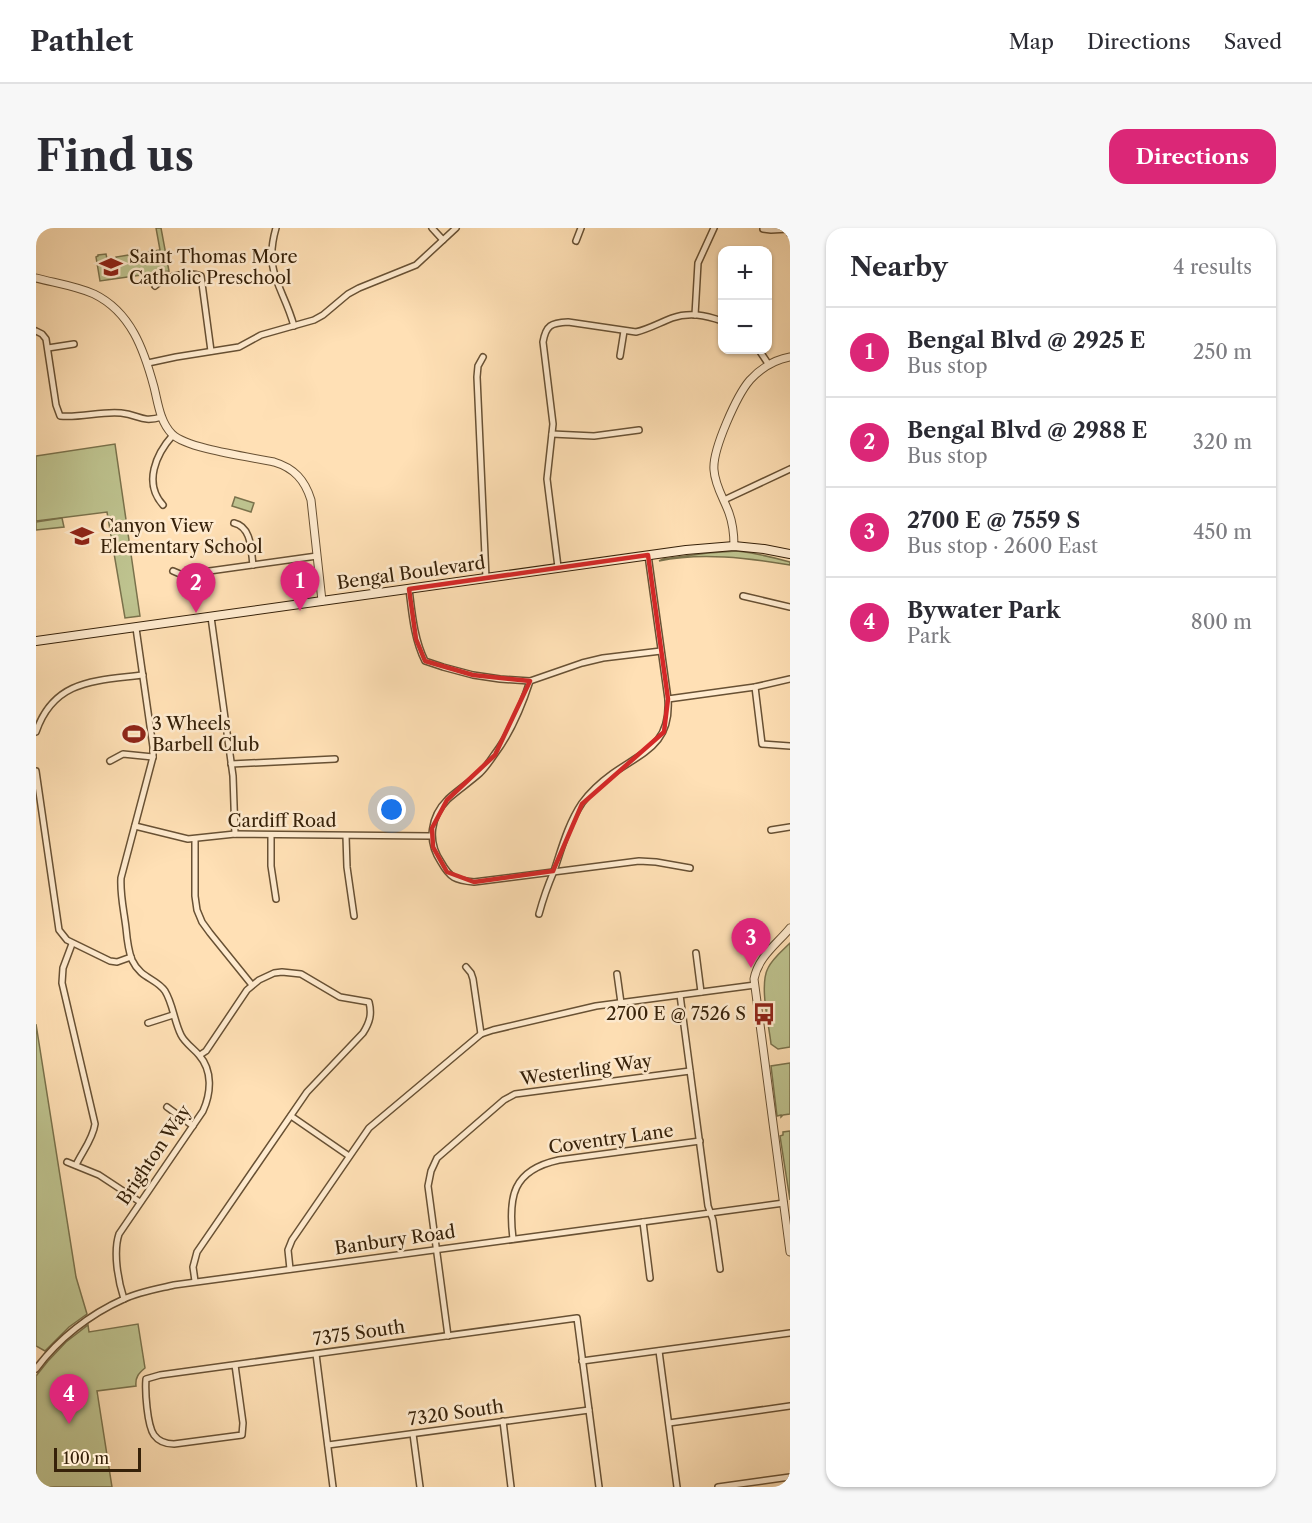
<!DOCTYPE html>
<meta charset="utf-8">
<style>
:root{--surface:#fff;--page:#f7f7f7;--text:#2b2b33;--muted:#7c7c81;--line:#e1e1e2;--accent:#db2777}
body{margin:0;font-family:"Libre Caslon Text",serif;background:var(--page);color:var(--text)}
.controls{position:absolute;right:18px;top:18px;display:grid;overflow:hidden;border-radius:12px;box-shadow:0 2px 4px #0004}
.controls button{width:54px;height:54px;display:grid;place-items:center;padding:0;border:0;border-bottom:2px solid var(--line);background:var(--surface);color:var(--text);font:30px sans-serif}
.scale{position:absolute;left:18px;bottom:15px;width:87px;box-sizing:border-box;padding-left:6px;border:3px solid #362109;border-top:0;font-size:16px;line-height:21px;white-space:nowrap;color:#362109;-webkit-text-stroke:4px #ffebcf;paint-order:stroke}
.you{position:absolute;left:356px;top:582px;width:21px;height:21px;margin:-15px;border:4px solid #fff;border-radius:50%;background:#1a73e8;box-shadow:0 0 0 9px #1a73e833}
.badge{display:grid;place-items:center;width:39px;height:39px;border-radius:50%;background:var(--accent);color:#fff;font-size:20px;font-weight:700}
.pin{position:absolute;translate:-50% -50px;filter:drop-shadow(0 2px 3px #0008)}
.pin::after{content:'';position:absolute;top:32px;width:21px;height:18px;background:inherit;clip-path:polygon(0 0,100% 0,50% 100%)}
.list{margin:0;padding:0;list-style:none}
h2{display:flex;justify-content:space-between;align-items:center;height:78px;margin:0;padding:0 24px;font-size:26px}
h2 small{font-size:20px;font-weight:400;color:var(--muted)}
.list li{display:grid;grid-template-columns:39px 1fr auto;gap:18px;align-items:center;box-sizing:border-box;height:90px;padding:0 24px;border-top:2px solid var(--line)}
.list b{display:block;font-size:22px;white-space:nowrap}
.list p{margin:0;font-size:20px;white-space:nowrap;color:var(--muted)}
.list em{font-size:20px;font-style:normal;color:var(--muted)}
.map{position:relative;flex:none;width:754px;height:1259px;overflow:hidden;border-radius:18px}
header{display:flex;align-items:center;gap:36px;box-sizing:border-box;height:84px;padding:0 30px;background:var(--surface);border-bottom:2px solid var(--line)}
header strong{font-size:28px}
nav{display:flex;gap:33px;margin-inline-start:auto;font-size:21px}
.intro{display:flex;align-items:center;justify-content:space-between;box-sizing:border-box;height:144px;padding:0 36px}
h1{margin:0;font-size:42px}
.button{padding:15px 27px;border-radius:18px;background:var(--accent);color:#fff;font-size:21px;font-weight:700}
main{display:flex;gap:36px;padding:0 36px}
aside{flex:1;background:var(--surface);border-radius:18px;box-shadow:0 2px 4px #0004}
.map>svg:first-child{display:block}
.green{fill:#bec38f;stroke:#7a724c;stroke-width:1.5}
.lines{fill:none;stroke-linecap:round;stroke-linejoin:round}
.minor-casing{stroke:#685134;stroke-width:8}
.tertiary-casing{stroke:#685134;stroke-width:9}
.secondary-casing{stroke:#362109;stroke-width:10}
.minor{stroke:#ffebcf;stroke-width:5}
.tertiary{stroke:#ffebcf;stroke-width:7}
.secondary{stroke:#ffebcf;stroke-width:8}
.marked{fill:none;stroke:#d62828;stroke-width:4.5;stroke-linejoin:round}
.labels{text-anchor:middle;stroke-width:5;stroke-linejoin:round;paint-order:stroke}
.poi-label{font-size:18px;fill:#362109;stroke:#ffebcf;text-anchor:start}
.street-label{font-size:18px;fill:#362109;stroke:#ffebcf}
</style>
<header>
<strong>Pathlet</strong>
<nav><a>Map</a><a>Directions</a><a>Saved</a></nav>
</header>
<div class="intro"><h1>Find us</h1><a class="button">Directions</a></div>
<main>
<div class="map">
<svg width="754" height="1259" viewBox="0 0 754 1259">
<rect width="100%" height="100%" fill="#ffe0b5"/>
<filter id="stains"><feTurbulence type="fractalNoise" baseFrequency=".00333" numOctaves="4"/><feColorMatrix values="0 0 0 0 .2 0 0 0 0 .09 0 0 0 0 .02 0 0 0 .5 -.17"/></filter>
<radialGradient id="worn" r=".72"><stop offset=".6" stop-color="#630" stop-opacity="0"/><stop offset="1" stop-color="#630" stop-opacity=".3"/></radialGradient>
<g class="green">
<path d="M120,0H125L133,43L64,53L60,29L62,28V27L70,26L73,40L79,39L78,32H81L80,29L124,22Z"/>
<path d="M79,216L104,388L89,390L71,284L0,293V228Z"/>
<path d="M199,269L218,275L215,284L196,278Z"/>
<path d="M26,290L28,299L0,302V294Z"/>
<path d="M701,323C719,325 736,329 754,334V337C712,330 665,324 623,333L627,331L672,325Z"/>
<path d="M754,715V819L742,821L735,816C733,797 723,757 732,740C737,730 746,723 754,715Z"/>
<path d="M0,796L40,1049L51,1086L33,1099L9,1123L0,1118Z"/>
<path d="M754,835V886L747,887L745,889V887L741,888L735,838Z"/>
<path d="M754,903V972L744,908L747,907V904Z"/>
<path d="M102,1096L109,1140C103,1145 99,1149 100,1158L61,1163L76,1259H0V1148L12,1133L30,1114L52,1097L53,1104Z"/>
</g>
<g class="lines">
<g class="minor-casing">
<g id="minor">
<path d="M240,0C227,45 247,58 258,98"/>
<path d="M396,0L407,12"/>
<path d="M727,1L735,2L753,1"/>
<path d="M540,13L545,0"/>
<path d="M119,58C128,49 152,42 165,48L175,123"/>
<path d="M659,87L662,35L678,0"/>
<path d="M0,103L6,106L10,111L20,177L24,188C45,190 65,183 85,185C104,187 105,195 126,189"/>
<path d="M12,120L38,116"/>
<path d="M723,122L733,137"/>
<path d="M584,128L588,103"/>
<path d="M447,129L442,138L441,149L450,350"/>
<path d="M112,135L140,129L203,119L225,107L278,92L287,87L312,66L323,60L380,37L420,0"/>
<path d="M516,206L558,208L603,202"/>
<path d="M688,272L754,241"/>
<path d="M127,277C107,255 120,226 137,207"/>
<path d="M198,295C216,299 215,323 217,337"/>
<path d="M522,339L511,251L517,196L507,114C510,97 515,95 532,94L600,104C613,101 623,95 636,90C653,84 669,87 686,93"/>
<path d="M137,343L144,346H152L281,328"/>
<path d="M373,361C376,385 378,411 389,433L407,439L437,447L464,451L494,453L546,435L567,430L625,423"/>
<path d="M707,368L754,379"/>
<path d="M175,389L197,548L199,606"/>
<path d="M494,453C486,478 474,506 458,527C454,533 449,540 444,545C434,554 422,562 412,571C394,589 391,613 405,634C414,650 419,652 438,654L603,633L620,634L654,640"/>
<path d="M719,459L726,516L754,518"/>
<path d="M632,471L719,459L754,451"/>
<path d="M0,504C18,451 60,453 107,447"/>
<path d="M74,533L87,526L117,529"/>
<path d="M195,536L299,531"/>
<path d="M0,543L23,702L31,712L74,733L81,734L95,729"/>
<path d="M99,598L152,611L199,606L395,608"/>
<path d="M735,602L754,599"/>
<path d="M235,607V638L240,671"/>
<path d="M310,608L311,639L318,688"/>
<path d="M159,611V668L161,682L166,694L174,705L216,757"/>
<path d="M503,686C507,671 512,657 518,643C526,619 532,596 546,575C554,564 565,554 576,546C607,524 635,517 632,471L612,327"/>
<path d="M36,716L27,740L26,755L59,896C57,911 46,924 40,937"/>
<path d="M660,725L665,764"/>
<path d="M430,739L435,745L437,751L445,806"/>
<path d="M581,746L585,775"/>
<path d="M644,767L672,978L677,992L684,1041"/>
<path d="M112,795L137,787"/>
<path d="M131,879L157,898"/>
<path d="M255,888L313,928"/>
<path d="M31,934L63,947L104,974"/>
<path d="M607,994L614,1050"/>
<path d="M477,1011C472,969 476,942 523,932L664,913"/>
<path d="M254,1041L252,1022L256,1012L333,900L445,806L457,802L560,778L719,757"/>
<path d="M159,1053L157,1039L161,1024L271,864L327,805C334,794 336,786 333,774L304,769L265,746L246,744L238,745L223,752L211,762L170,823L164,827"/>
<path d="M88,1071C82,1053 77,1024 83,1006L167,883C175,865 177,843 163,827C157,820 149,815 145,807C138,793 137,776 129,763C120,750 105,751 96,732C92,722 91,711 90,700C88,683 84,667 85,650L117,529V519L100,400"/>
<path d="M412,1108L392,958L395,943L401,930L468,872L479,866L654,843"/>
<path d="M623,1123L641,1259"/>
<path d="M280,1126L297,1259"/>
<path d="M546,1133L754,1105"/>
<path d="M199,1137L207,1195L206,1207L138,1216C130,1216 123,1214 118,1207C111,1197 109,1163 110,1151L124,1147L541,1090L563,1259"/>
<path d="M0,1141C22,1111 54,1086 88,1071C103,1064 121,1061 138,1057L748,975"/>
<path d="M467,1193L475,1259"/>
<path d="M633,1195L754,1178"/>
<path d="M377,1206L384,1259"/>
<path d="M292,1217L553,1182"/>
<path d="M682,1259L754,1249"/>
</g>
</g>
<g class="tertiary-casing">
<g id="tertiary">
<path d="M754,1V5"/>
<path d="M0,50C19,55 40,58 58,66C95,84 108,122 118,159C122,175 124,194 136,206C151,221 215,229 238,234C258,240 269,252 275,272L286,373"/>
<path d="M698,318C698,307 697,296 693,285C688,271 679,258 678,242C676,222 701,167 714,152C725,140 738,132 754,129"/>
<path d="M754,700C741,716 722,729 718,751L754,1024"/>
</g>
</g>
<g class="secondary-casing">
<path id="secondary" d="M0,413L650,322L698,318L728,321L754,326"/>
</g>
<use href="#minor" class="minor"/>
<use href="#tertiary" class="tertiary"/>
<use href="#secondary" class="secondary"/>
</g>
<path class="marked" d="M612,327L632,471L628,504L546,576L517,643L438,654L411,644L397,619L396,600L411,572L459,527L494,453L437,447L389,433L380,411L373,361Z"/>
<defs>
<g id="school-bare" transform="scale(1.8)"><path d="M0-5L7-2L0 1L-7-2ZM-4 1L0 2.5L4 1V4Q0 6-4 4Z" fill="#8f2418" stroke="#ffebcf" stroke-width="2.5" paint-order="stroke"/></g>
<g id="stadium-bare" transform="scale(1.8)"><path d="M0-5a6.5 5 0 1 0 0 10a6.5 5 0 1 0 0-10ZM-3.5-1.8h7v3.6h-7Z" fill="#8f2418" stroke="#ffebcf" stroke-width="2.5" paint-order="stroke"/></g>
<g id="bus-bare" transform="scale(1.8)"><path d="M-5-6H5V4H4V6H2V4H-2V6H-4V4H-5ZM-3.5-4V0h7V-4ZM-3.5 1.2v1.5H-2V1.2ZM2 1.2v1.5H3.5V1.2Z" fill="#8f2418" stroke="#ffebcf" stroke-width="2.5" paint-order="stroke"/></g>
</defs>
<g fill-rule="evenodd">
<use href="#school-bare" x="75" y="39"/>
<use href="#school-bare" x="46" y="308"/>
<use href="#stadium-bare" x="98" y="506"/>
<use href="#bus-bare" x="728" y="786"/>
</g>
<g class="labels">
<g class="poi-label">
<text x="93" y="35">Saint Thomas More<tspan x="93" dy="21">Catholic Preschool</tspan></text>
<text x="64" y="304">Canyon View<tspan x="64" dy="21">Elementary School</tspan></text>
<text x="116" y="502">3 Wheels<tspan x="116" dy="21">Barbell Club</tspan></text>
<text x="710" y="792" text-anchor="end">2700 E @ 7526 S</text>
</g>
<g class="street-label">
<text transform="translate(375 345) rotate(-8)" y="6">Bengal Boulevard</text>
<text x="246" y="599">Cardiff Road</text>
<text transform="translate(550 842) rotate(-8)" y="6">Westerling Way</text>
<text transform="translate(575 911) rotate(-8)" y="6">Coventry Lane</text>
<text transform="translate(118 927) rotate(-56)" y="6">Brighton Way</text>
<text transform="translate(359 1012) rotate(-8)" y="6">Banbury Road</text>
<text transform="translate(323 1105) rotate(-8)" y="6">7375 South</text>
<text transform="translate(420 1185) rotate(-8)" y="6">7320 South</text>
</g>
</g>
<rect width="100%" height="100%" filter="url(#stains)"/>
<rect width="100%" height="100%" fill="url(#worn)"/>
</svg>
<div class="controls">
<button>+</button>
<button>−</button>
</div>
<div class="scale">100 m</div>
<div class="you"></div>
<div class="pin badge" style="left:264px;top:383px">1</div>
<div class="pin badge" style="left:160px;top:385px">2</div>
<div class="pin badge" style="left:715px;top:740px">3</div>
<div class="pin badge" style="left:33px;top:1196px">4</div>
</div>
<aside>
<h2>Nearby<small>4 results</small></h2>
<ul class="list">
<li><span class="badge">1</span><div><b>Bengal Blvd @ 2925 E</b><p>Bus stop</p></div><em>250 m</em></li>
<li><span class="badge">2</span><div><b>Bengal Blvd @ 2988 E</b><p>Bus stop</p></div><em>320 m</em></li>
<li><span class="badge">3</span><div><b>2700 E @ 7559 S</b><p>Bus stop · 2600 East</p></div><em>450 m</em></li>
<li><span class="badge">4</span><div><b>Bywater Park</b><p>Park</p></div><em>800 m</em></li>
</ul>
</aside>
</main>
